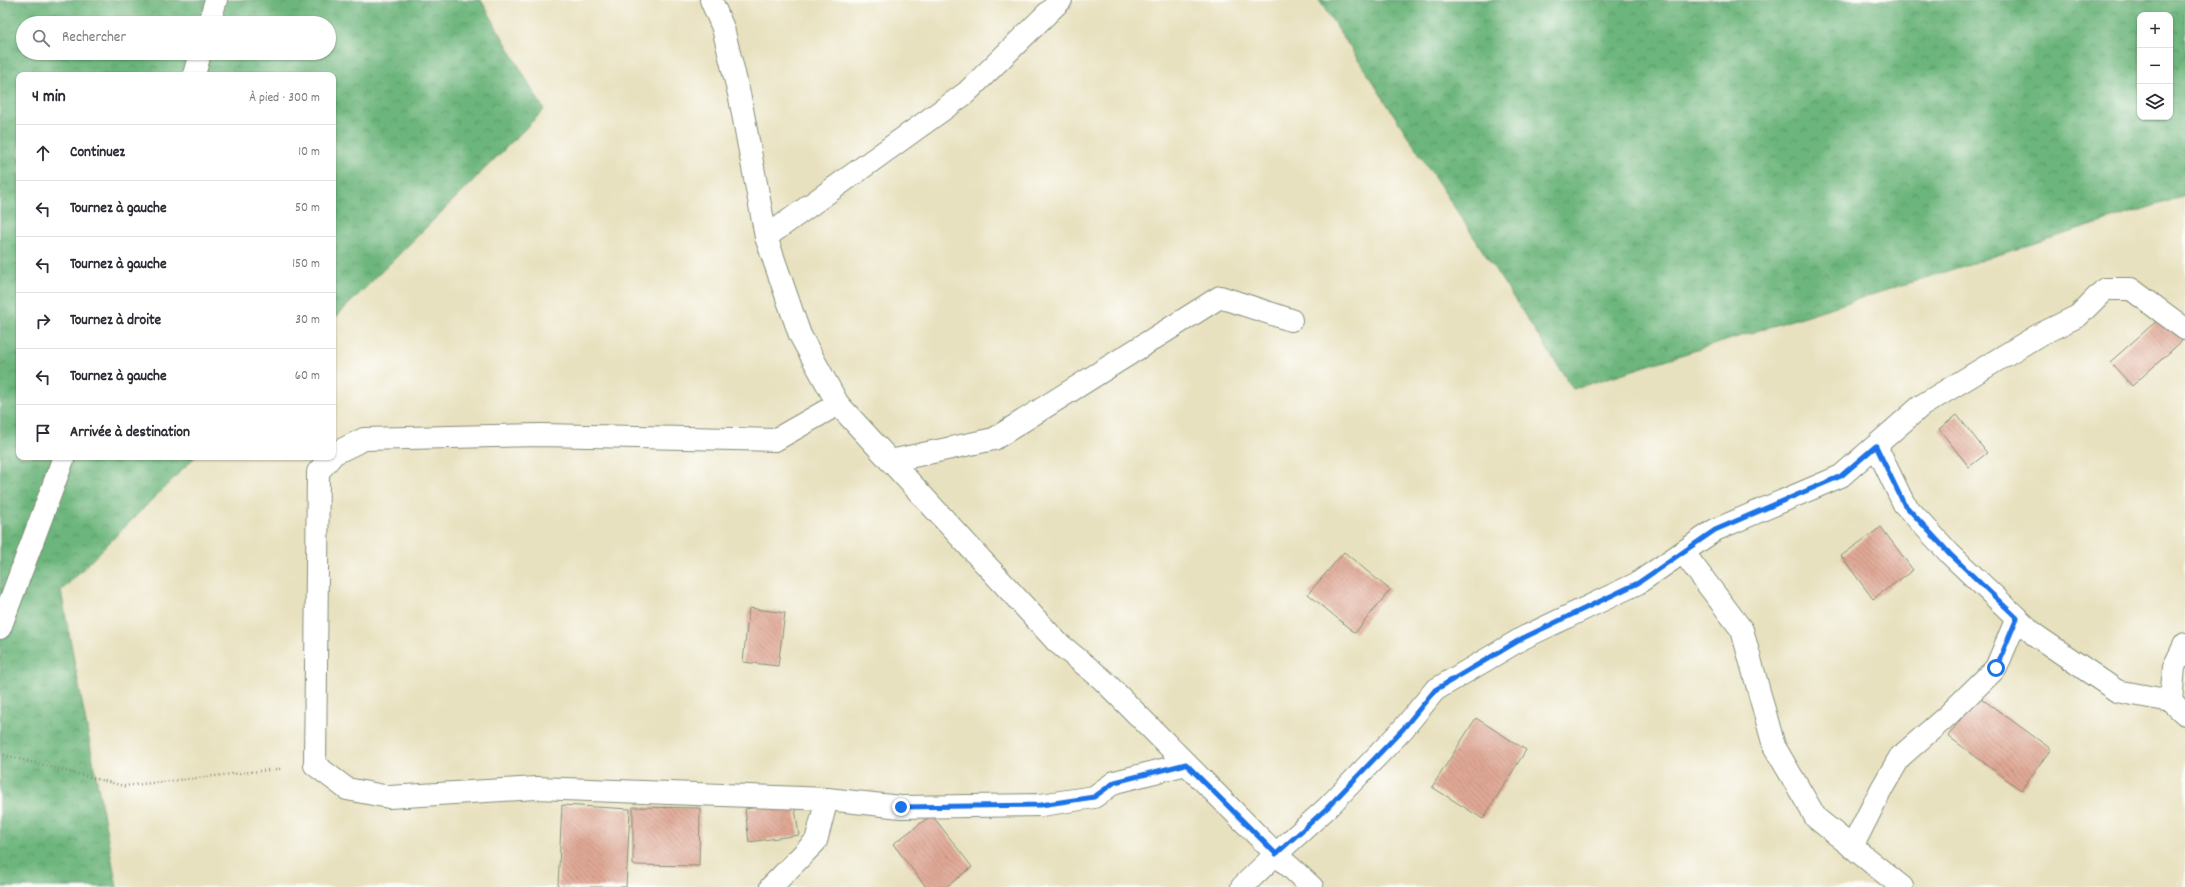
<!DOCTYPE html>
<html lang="fr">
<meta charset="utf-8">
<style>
:root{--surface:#fff;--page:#f2f2f3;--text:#2b2b33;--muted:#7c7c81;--line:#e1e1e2}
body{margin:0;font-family:Dekko,sans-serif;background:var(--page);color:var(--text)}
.controls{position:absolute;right:12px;top:12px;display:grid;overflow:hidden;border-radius:8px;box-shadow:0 1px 3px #0004}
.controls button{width:36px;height:36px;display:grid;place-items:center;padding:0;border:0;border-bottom:1px solid var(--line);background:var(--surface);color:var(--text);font:20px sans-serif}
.stop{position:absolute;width:12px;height:12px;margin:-9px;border:3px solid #1a73e8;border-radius:50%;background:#fff}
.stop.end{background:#1a73e8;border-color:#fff;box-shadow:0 1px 4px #0008}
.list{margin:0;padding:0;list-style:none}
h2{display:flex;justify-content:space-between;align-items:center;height:52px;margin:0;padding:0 16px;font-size:17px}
h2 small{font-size:13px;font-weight:400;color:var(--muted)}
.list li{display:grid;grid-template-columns:26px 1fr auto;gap:12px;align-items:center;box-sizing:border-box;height:56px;padding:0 16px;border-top:1px solid var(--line)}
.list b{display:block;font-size:15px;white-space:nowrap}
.list em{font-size:13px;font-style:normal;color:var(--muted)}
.icon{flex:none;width:22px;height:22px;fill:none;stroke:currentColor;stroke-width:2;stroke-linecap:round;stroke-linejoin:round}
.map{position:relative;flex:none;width:2185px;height:887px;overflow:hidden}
.search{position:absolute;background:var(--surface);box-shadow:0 1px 3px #0004;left:16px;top:16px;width:320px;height:44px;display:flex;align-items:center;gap:10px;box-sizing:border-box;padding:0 14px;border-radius:22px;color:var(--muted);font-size:15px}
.panel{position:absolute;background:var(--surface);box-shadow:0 1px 3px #0004;left:16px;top:72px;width:320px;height:388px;border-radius:8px}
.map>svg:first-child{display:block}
.forest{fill:url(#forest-crowns);stroke:#467958;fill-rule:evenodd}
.building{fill:url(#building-back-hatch)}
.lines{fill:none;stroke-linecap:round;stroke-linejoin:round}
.minor-casing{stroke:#848f7a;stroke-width:24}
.path{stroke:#848f7a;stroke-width:2.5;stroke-dasharray:1 3;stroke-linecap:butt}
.minor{stroke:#fff;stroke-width:22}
.route{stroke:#1a73e8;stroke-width:5}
</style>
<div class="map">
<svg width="2185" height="887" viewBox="0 0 2185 887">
<defs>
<pattern id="forest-crowns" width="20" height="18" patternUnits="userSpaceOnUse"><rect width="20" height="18" fill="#6cb57b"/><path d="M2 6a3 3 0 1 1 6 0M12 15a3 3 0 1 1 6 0" fill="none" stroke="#589466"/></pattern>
<pattern id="building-back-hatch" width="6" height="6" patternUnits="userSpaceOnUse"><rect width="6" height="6" fill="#e0a895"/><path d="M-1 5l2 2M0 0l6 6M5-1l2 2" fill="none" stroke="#b58a7a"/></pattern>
</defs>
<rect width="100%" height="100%" fill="#fdfcf7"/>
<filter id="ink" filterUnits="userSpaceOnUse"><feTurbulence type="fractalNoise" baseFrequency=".025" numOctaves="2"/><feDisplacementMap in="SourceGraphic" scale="8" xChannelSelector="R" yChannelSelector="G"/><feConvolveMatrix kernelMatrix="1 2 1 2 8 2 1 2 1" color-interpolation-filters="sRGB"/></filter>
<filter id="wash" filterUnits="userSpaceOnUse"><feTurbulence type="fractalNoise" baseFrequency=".012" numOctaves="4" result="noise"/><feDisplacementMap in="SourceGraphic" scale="16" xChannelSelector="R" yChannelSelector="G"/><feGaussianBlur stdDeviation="0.9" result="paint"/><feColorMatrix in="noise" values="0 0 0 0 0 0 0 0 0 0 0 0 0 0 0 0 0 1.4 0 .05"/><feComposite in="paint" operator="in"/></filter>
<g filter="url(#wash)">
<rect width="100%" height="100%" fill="#e8e1bf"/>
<g class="forest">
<path d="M0,0H481L544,110L333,320V75H19V457H195L61,591L117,887H0ZM23,23H329V53H23Z"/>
<path d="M1319,0H2185V196L1573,389ZM2140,15H2170V117H2140Z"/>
</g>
<g id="blocks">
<g class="building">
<path d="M2161,317L2182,341L2132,386L2110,362Z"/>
<path d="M1957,415L1987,453L1969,467L1939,429Z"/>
<path d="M1881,527L1913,570L1873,599L1841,556Z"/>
<path d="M1344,552L1390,590L1355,633L1308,594Z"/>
<path d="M749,608L785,613L778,666L743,662Z"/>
<path d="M1978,696L2051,749L2021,790L1948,736Z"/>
<path d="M1476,718L1526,750L1483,819L1432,787Z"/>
<path d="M794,802L799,835L749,842L745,809Z"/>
<path d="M562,805L630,809L626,887H558Z"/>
<path d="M633,807L700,808L699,866L633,865Z"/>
<path d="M932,815L972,867L946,887H926L893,844Z"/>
</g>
</g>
</g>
<g filter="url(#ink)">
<use href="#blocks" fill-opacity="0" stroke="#848f7a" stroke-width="1"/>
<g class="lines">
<g class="minor-casing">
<g id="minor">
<path d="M711,0L723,28L740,98L766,237L800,335L838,404L1057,642L1102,679L1276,854L1242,887"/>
<path d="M209,23L216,0"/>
<path d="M194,75L200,53"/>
<path d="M766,237L966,93L1061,0"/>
<path d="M1876,446L1904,504L1950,554L2035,635L2117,691L2171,701L2185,714"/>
<path d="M333,454L364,439L541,435L775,440L838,404"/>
<path d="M331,457L318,472L315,765L347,789L389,797L537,788L827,799L901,807L1041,805L1094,797L1115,782L1186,764"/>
<path d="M890,461L994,439L1220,297L1291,320"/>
<path d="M1683,552L1742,630L1774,746L1816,818L1902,887"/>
<path d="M0,628L64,457"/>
<path d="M2171,701L2174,667L2185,644"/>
<path d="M1852,847L1882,788L1900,757L1947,716L1996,668L2017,618"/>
<path d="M771,887L816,841L827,799"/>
<path d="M1312,887L1276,854L1327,808L1403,729L1435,690L1523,638L1638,583L1715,530L1841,476L1921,406L2037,336L2078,316L2105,289H2131L2185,329"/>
</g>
</g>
<path class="path" d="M0,754L124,786L287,768"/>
<use href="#minor" class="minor"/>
</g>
</g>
<g class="lines" filter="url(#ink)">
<path class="route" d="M901,807L1041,805L1094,797L1115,782L1186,764L1276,854L1327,808L1403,729L1435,690L1523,638L1638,583L1715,530L1841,476L1876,446L1904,504L1950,554L2017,618L1996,668"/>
</g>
</svg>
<div class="controls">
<button>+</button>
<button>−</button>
<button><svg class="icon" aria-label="layers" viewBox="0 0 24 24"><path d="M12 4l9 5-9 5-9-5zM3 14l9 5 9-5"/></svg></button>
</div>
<div class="stop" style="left:1996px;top:668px"></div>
<div class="stop end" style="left:901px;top:807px"></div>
<div class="search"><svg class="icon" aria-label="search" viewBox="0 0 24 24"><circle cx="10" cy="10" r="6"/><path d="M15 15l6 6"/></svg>Rechercher</div>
<section class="panel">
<h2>4 min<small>À pied · 300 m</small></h2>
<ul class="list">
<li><svg class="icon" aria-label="ahead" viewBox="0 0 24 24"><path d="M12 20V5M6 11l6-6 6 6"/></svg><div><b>Continuez</b></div><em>10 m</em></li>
<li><svg class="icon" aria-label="left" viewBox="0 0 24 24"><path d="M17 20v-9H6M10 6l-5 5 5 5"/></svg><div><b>Tournez à gauche</b></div><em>50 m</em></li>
<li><svg class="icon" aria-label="left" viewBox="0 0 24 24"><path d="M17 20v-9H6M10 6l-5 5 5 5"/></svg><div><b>Tournez à gauche</b></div><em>150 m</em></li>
<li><svg class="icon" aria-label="right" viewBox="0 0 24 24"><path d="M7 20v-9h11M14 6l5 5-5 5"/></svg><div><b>Tournez à droite</b></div><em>30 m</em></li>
<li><svg class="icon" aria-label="left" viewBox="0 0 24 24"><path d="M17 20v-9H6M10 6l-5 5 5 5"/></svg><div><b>Tournez à gauche</b></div><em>60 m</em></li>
<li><svg class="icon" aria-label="arrive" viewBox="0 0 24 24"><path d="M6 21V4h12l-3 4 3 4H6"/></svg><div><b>Arrivée à destination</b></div></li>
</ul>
</section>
</div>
